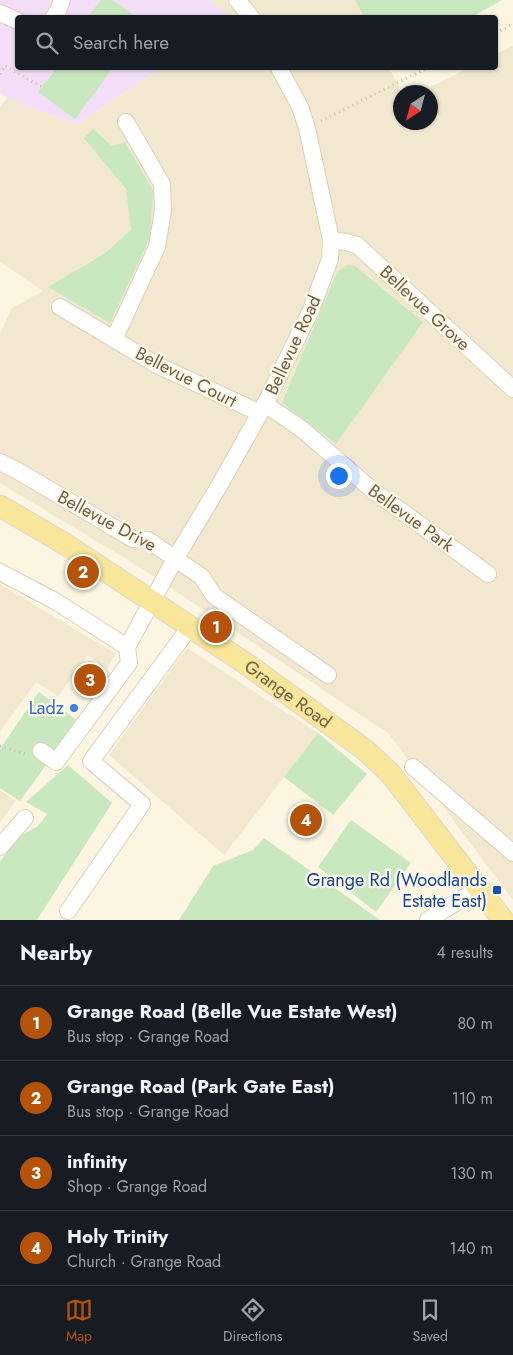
<!DOCTYPE html>
<meta charset="utf-8">
<style>
:root{--surface:#171b24;--page:#20242c;--text:#f1f3f6;--muted:#9ea1a6;--line:#363941;--accent:#b45309}
body{margin:0;font-family:Jost,sans-serif;background:var(--page);color:var(--text)}
.compass{position:absolute;left:393px;top:85px;width:45px;height:45px;border-radius:50%;background:var(--surface);box-shadow:0 1px 4px #0004;rotate:216deg}
.you{position:absolute;left:338px;top:475px;width:18px;height:18px;margin:-12px;border:4px solid #fff;border-radius:50%;background:#1a73e8;box-shadow:0 0 0 8px #1a73e833}
.badge{display:grid;place-items:center;width:32px;height:32px;border-radius:50%;background:var(--accent);color:#fff;font-size:16px;font-weight:700}
.pin{position:absolute;translate:-50% -50%;border:2px solid #fff;box-shadow:0 1px 5px #0006}
.list{margin:0;padding:0;list-style:none}
h2{display:flex;justify-content:space-between;align-items:center;height:65px;margin:0;padding:0 20px;font-size:21px}
h2 small{font-size:16px;font-weight:400;color:var(--muted)}
.list li{display:grid;grid-template-columns:32px 1fr auto;gap:15px;align-items:center;box-sizing:border-box;height:75px;padding:0 20px;border-top:1px solid var(--line)}
.list b{display:block;font-size:19px;white-space:nowrap}
.list p{margin:0;font-size:16px;white-space:nowrap;color:var(--muted)}
.list em{font-size:16px;font-style:normal;color:var(--muted)}
.icon{flex:none;width:28px;height:28px;fill:none;stroke:currentColor;stroke-width:2;stroke-linecap:round;stroke-linejoin:round}
.map{position:relative;flex:none;width:513px;height:920px;overflow:hidden}
.search{position:absolute;background:var(--surface);box-shadow:0 1px 4px #0004;left:15px;right:15px;top:15px;height:55px;display:flex;align-items:center;gap:12px;box-sizing:border-box;padding:0 18px;border-radius:5px;color:var(--muted);font-size:19px}
.sheet{height:365px;background:var(--surface)}
nav{display:flex;justify-content:space-around;align-items:center;box-sizing:border-box;height:70px;border-top:1px solid var(--line);background:var(--surface);font-size:14px;color:var(--muted)}
nav a{display:grid;justify-items:center;gap:2px}
nav .on{color:var(--accent)}
.map>svg:first-child{display:block}
.residential{fill:#f2e8d0}
.education{fill:#f2def7}
.green{fill:#cae8c0}
.lines{fill:none;stroke-linecap:round;stroke-linejoin:round}
.minor-casing{stroke:#dcd0bb;stroke-width:18}
.major-casing{stroke:#ddd8d3;stroke-width:23}
.path{stroke:#d4bc9d;stroke-width:3;stroke-dasharray:1 4;stroke-linecap:butt}
.minor{stroke:#fff;stroke-width:16}
.major{stroke:#f8e69b;stroke-width:21}
.shop-dot{fill:#3f7fe0;stroke:#fef9e7;stroke-width:2}
.transit-dot{fill:#1a4fb4;stroke:#fef9e7;stroke-width:2}
.labels{text-anchor:middle;stroke-width:4.5;stroke-linejoin:round;paint-order:stroke}
.street-label{font-size:18px;fill:#715e49;stroke:#fef9e7}
.shop-label{font-size:18px;fill:#366cbe;stroke:#fef9e7;text-anchor:end}
.transit-label{font-size:18px;fill:#164399;stroke:#fef9e7;text-anchor:end}
</style>
<div class="map">
<svg width="513" height="920" viewBox="0 0 513 920">
<rect width="100%" height="100%" fill="#fbf5e1"/>
<g class="residential">
<path d="M210,0H355L364,17H232Z"/>
<path d="M513,46V900L388,733L141,568L0,483V334L12,308L43,291L0,262V107L8,97L22,105L77,124L162,68H389L402,92H400V122H430V92H420L469,68H496V54Z"/>
<path d="M0,584L116,654L107,668L88,655L58,696L36,682L0,732Z"/>
<path d="M187,648L318,733L224,855L109,755Z"/>
<path d="M0,790L16,801L0,822Z"/>
</g>
<path class="education" d="M0,0H210L232,17L18,18V68H162L77,124L22,105L0,93Z"/>
<g class="green">
<path d="M101,0H113L136,17H88Z"/>
<path d="M355,0H502L472,17H364Z"/>
<path d="M57,68H113L75,119L38,92Z"/>
<path d="M93,129L112,146L125,142L153,191L150,238L110,323L48,287L104,254L131,230L126,189L84,138Z"/>
<path d="M347,265L355,266L423,322L336,444L282,403L337,272Z"/>
<path d="M39,692L78,721L20,801L0,788V749Z"/>
<path d="M318,733L367,774L333,815L284,777Z"/>
<path d="M68,765L112,803L37,920H0V862L17,838L38,826L47,814L26,802Z"/>
<path d="M351,820L411,863L376,912L318,867Z"/>
<path d="M264,838L380,920H179L213,866L253,850Z"/>
</g>
<g class="lines">
<g class="minor-casing">
<g id="minor">
<path d="M237,0L252,18"/>
<path d="M0,13L18,21"/>
<path d="M53,18L58,11L62,0"/>
<path d="M331,240L346,242L357,245L513,389"/>
<path d="M60,307L157,365L260,413"/>
<path d="M114,339L157,247L163,210L162,184L126,122"/>
<path d="M265,404L303,430L371,489L488,574"/>
<path d="M0,462L18,471L133,539L148,540L202,577L214,596L328,675"/>
<path d="M0,572L55,601L127,647L129,663L56,762L41,751"/>
<path d="M127,647L175,559L219,486L265,404L311,310L330,259L331,240L307,128L300,107L279,68"/>
<path d="M413,767L513,853"/>
<path d="M0,847L25,818"/>
<path d="M68,911L142,804L91,761L190,627"/>
<path d="M428,920L479,888"/>
</g>
</g>
<g class="major-casing">
<g id="major">
<path id="s1" d="M0,506L65,544L245,663L364,749L390,773L503,920"/>
</g>
</g>
<g class="path">
<path d="M496,33L513,24"/>
<path d="M0,74L5,66L42,87"/>
<path d="M321,121L427,68"/>
<path d="M0,746L25,754"/>
</g>
<use href="#minor" class="minor"/>
<use href="#major" class="major"/>
</g>
<circle class="shop-dot" cx="74" cy="708" r="5"/>
<rect class="transit-dot" x="492" y="885" width="10" height="10" rx="2.5"/>
<g class="labels">
<g class="street-label">
<text transform="translate(425 308) rotate(43)" y="6">Bellevue Grove</text>
<text transform="translate(293 345) rotate(-65)" y="6">Bellevue Road</text>
<text transform="translate(186 377) rotate(27)" y="6">Bellevue Court</text>
<text transform="translate(411 518) rotate(36)" y="6">Bellevue Park</text>
<text transform="translate(107 521) rotate(28)" y="6">Bellevue Drive</text>
<text dy="6" stroke="none"><textPath href="#s1" startOffset="344">Grange Road</textPath></text>
</g>
<g class="shop-label">
<text x="64" y="714">Ladz</text>
</g>
<g class="transit-label">
<text x="487" y="886">Grange Rd (Woodlands<tspan x="487" dy="21">Estate East)</tspan></text>
</g>
</g>
</svg>
<svg class="compass" viewBox="-18 -18 36 36"><path d="M0-13l5 13h-10z" fill="#e53935"/><path d="M0 13l5-13h-10z" fill="#9ea1a6"/></svg>
<div class="you"></div>
<div class="pin badge" style="left:216px;top:627px">1</div>
<div class="pin badge" style="left:83px;top:572px">2</div>
<div class="pin badge" style="left:90px;top:680px">3</div>
<div class="pin badge" style="left:306px;top:820px">4</div>
<div class="search"><svg class="icon" aria-label="search" viewBox="0 0 24 24"><circle cx="10" cy="10" r="6"/><path d="M15 15l6 6"/></svg>Search here</div>
</div>
<section class="sheet">
<h2>Nearby<small>4 results</small></h2>
<ul class="list">
<li><span class="badge">1</span><div><b>Grange Road (Belle Vue Estate West)</b><p>Bus stop · Grange Road</p></div><em>80 m</em></li>
<li><span class="badge">2</span><div><b>Grange Road (Park Gate East)</b><p>Bus stop · Grange Road</p></div><em>110 m</em></li>
<li><span class="badge">3</span><div><b>infinity</b><p>Shop · Grange Road</p></div><em>130 m</em></li>
<li><span class="badge">4</span><div><b>Holy Trinity</b><p>Church · Grange Road</p></div><em>140 m</em></li>
</ul>
</section>
<nav>
<a class="on"><svg class="icon" aria-label="map" viewBox="0 0 24 24"><path d="M3 6l6-2 6 2 6-2v14l-6 2-6-2-6 2zM9 4v14M15 6v14"/></svg>Map</a>
<a><svg class="icon" aria-label="directions" viewBox="0 0 24 24"><path d="M12 3l9 9-9 9-9-9zM9 14v-3h6M13 9l2 2-2 2"/></svg>Directions</a>
<a><svg class="icon" aria-label="saved" viewBox="0 0 24 24"><path d="M7 4h10v16l-5-4-5 4z"/></svg>Saved</a>
</nav>
